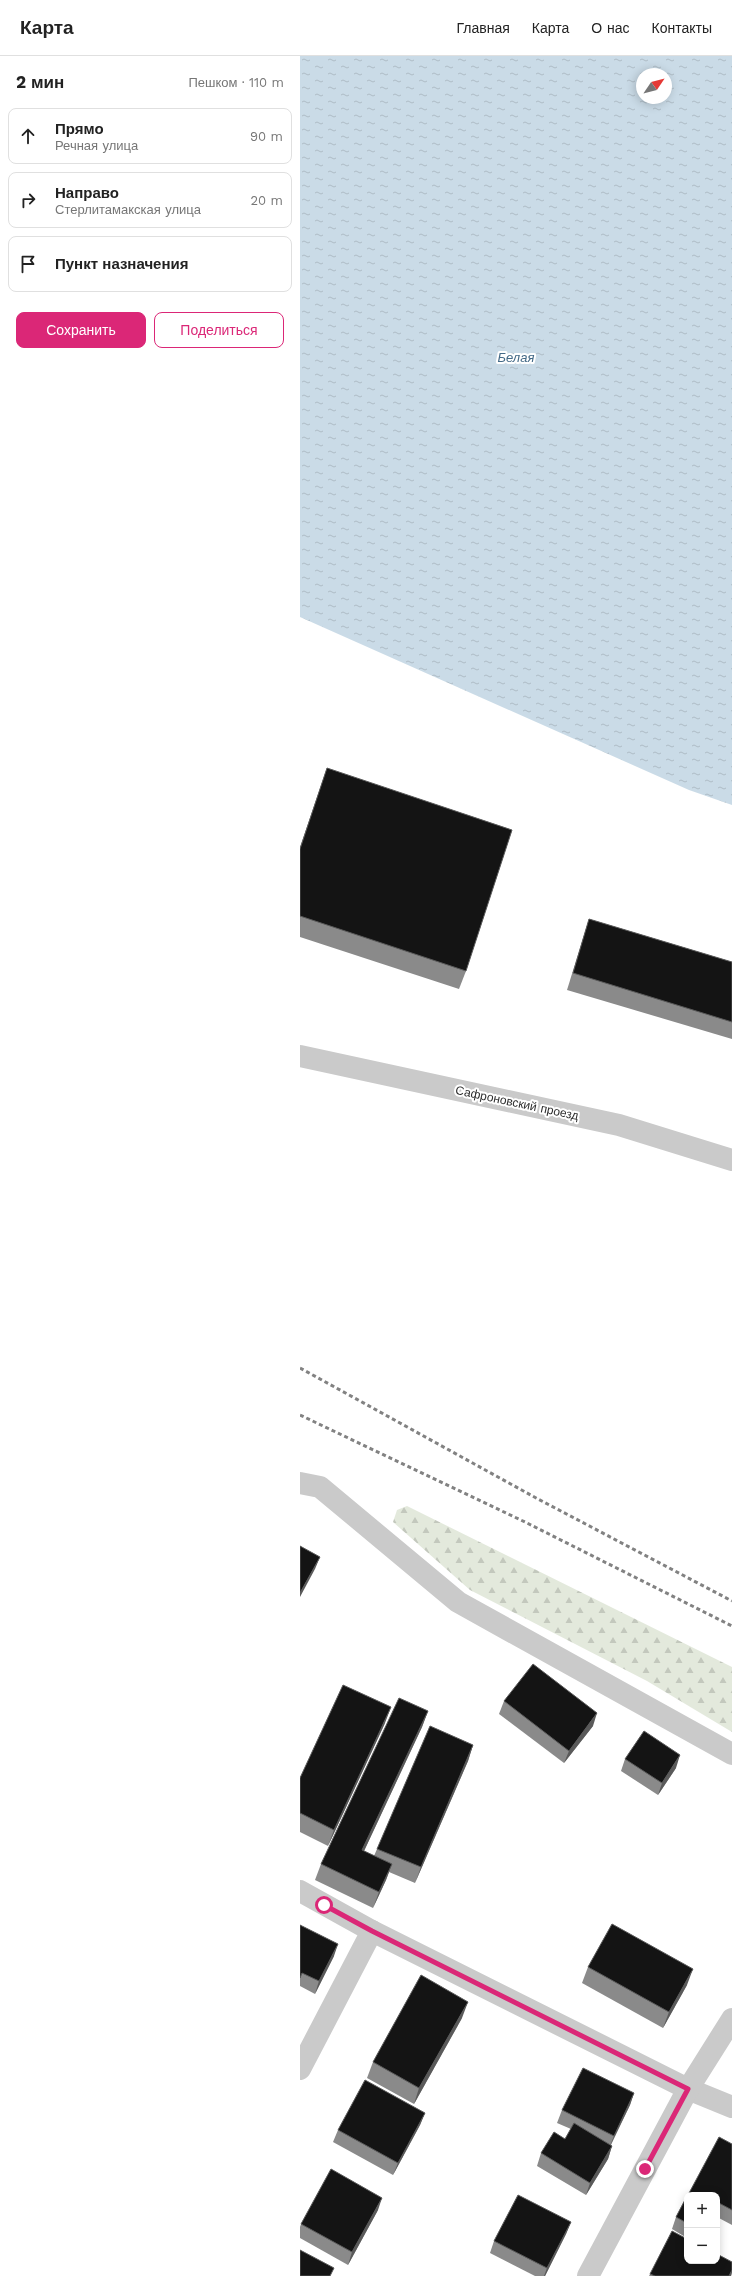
<!DOCTYPE html>
<html lang="ru">
<meta charset="utf-8">
<style>
:root{--surface:#fff;--page:#f6f6f6;--text:#222;--muted:#767676;--line:#e0e0e0;--accent:#db2777}
body{margin:0;font-family:"Work Sans",sans-serif;background:var(--page);color:var(--text)}
.controls{position:absolute;right:12px;bottom:12px;display:grid;overflow:hidden;border-radius:8px;box-shadow:0 2px 10px #0003}
.controls button{width:36px;height:36px;display:grid;place-items:center;padding:0;border:0;border-bottom:1px solid var(--line);background:var(--surface);color:var(--text);font:20px sans-serif}
.compass{position:absolute;left:336px;top:12px;width:36px;height:36px;border-radius:50%;background:var(--surface);box-shadow:0 2px 10px #0003;rotate:55deg}
.stop{position:absolute;width:12px;height:12px;margin:-9px;border:3px solid #db2777;border-radius:50%;background:#fff}
.stop.end{background:#db2777;border-color:#fff;box-shadow:0 1px 4px #0008}
.list{margin:0;padding:0;list-style:none}
h2{display:flex;justify-content:space-between;align-items:center;height:52px;margin:0;padding:0 16px;font-size:17px}
h2 small{font-size:13px;font-weight:400;color:var(--muted)}
.list li{display:grid;grid-template-columns:26px 1fr auto;gap:12px;align-items:center;box-sizing:border-box;height:56px;margin:0 8px 8px;padding:0 8px;border:1px solid var(--line);border-radius:8px}
.list b{display:block;font-size:15px;white-space:nowrap}
.list p{margin:0;font-size:13px;white-space:nowrap;color:var(--muted)}
.list em{font-size:13px;font-style:normal;color:var(--muted)}
.actions{display:flex;gap:8px;padding:12px 16px}
.actions a{flex:1;padding:9px 0;border:1px solid var(--accent);border-radius:8px;text-align:center;font-size:14px;color:var(--accent)}
.actions .main{background:var(--accent);color:#fff}
.icon{flex:none;width:22px;height:22px;fill:none;stroke:currentColor;stroke-width:2;stroke-linecap:round;stroke-linejoin:round}
.map{position:relative;flex:none;width:432px;height:2220px;overflow:hidden}
header{display:flex;align-items:center;gap:24px;box-sizing:border-box;height:56px;padding:0 20px;background:var(--surface);border-bottom:1px solid var(--line)}
header strong{font-size:19px}
nav{display:flex;gap:22px;margin-inline-start:auto;font-size:14px}
main{display:flex}
aside{flex:1;background:var(--surface)}
.map>svg:first-child{display:block}
.forest{fill:url(#forest-firs)}
.water{fill:url(#water-ripples);fill-rule:evenodd}
.lines{fill:none;stroke-linecap:round;stroke-linejoin:round}
.minor{stroke:#cacaca;stroke-width:22}
.rail{stroke:#828282;stroke-width:3;stroke-dasharray:4 3;stroke-linecap:butt}
.wall{fill:#8a8a8a}
.shaded-wall{fill:#5a5a5a}
.building{fill:#141414;stroke:#5a5a5a}
.route{stroke:#db2777;stroke-width:5}
.labels{text-anchor:middle;stroke-width:4;stroke-linejoin:round;paint-order:stroke}
.street-label{font-size:12px;fill:#2d2d2d;stroke:#fff}
.water-label{font-size:13px;font-style:italic;fill:#446a87;stroke:#fff}
</style>
<header>
<strong>Карта</strong>
<nav><a>Главная</a><a>Карта</a><a>О нас</a><a>Контакты</a></nav>
</header>
<main>
<aside>
<h2>2 мин<small>Пешком · 110 m</small></h2>
<ul class="list">
<li><svg class="icon" aria-label="ahead" viewBox="0 0 24 24"><path d="M12 20V5M6 11l6-6 6 6"/></svg><div><b>Прямо</b><p>Речная улица</p></div><em>90 m</em></li>
<li><svg class="icon" aria-label="right" viewBox="0 0 24 24"><path d="M7 20v-9h11M14 6l5 5-5 5"/></svg><div><b>Направо</b><p>Стерлитамакская улица</p></div><em>20 m</em></li>
<li><svg class="icon" aria-label="arrive" viewBox="0 0 24 24"><path d="M6 21V4h12l-3 4 3 4H6"/></svg><div><b>Пункт назначения</b></div></li>
</ul>
<div class="actions"><a class="main">Сохранить</a><a>Поделиться</a></div>
</aside>
<div class="map">
<svg width="432" height="2220" viewBox="0 0 432 2220">
<defs>
<pattern id="forest-firs" width="22" height="20" patternUnits="userSpaceOnUse"><rect width="22" height="20" fill="#e3e9dc"/><path d="M5 1l3.5 6h-7zM16 11l3.5 6h-7z" fill="#c3c8bd"/></pattern>
<pattern id="water-ripples" width="26" height="14" patternUnits="userSpaceOnUse"><rect width="26" height="14" fill="#cadbe7"/><path d="M2 4q2-2 4 0t4 0M15 11q2-2 4 0t4 0" fill="none" stroke="#aebcc6"/></pattern>
</defs>
<rect width="100%" height="100%" fill="#fff"/>
<path class="forest" d="M107,1450L432,1611V1676L347,1625L170,1534L93,1466L97,1454Z"/>
<path class="water" d="M0,0H432V749L389,734L0,561ZM342,18H366V42H342Z"/>
<g class="lines">
<g class="minor">
<path d="M0,1000L319,1069L432,1104"/>
<path d="M0,1427L20,1431L158,1546L432,1698"/>
<path d="M0,1835L72,1875L388,2033L432,2051"/>
<path d="M0,2013L72,1875"/>
<path d="M288,2220L388,2033L432,1963"/>
</g>
<g class="rail">
<path d="M0,1312L238,1443L432,1545"/>
<path d="M0,1359L227,1467L432,1570"/>
</g>
</g>
<g class="wall">
<path d="M27,712L166,915L159,933L0,881V791Z"/>
<path d="M289,863L432,906V983L267,934L284,879Z"/>
<path d="M204,1645L293,1670L264,1707L199,1658Z"/>
<path d="M128,1655L122,1671L64,1795L74,1800L77,1793L173,1689L168,1705L115,1827L89,1816L86,1824L73,1852L15,1824L21,1808Z"/>
<path d="M85,1667L28,1790L0,1776V1722Z"/>
<path d="M325,1703L376,1712L358,1739L321,1715Z"/>
<path d="M0,1869L34,1900L15,1938L0,1930Z"/>
<path d="M288,1911L387,1929L363,1972L282,1927Z"/>
<path d="M162,1962L114,2048L67,2022L73,2006Z"/>
<path d="M334,2037L330,2049L311,2089L312,2090L308,2103L286,2139L237,2110L241,2097L265,2083L271,2073L257,2067L262,2054Z"/>
<path d="M125,2057L120,2069L93,2119L33,2086L38,2074Z"/>
<path d="M432,2088V2169L417,2161V2139Z"/>
<path d="M387,2140V2182L372,2173L376,2161Z"/>
<path d="M78,2154L48,2209L0,2182V2171L1,2168Z"/>
<path d="M271,2166L266,2178L245,2220H235L190,2197L194,2185Z"/>
<path d="M432,2206V2216L431,2220H349L350,2218Z"/>
</g>
<g class="shaded-wall">
<path d="M20,1501L15,1513L0,1541V1537Z"/>
<path d="M91,1651L85,1667L28,1790L34,1774Z"/>
<path d="M128,1655L122,1671L57,1810L62,1794Z"/>
<path d="M297,1657L293,1670L264,1707L269,1695Z"/>
<path d="M173,1689L168,1705L115,1827L121,1811Z"/>
<path d="M380,1699L376,1712L358,1739L362,1727Z"/>
<path d="M92,1808L86,1824L73,1852L79,1836Z"/>
<path d="M38,1888L34,1900L15,1938L19,1925Z"/>
<path d="M393,1913L387,1929L363,1972L369,1956Z"/>
<path d="M168,1946L162,1962L114,2048L119,2032Z"/>
<path d="M334,2037L330,2049L309,2092L314,2080Z"/>
<path d="M125,2057L120,2069L93,2119L98,2107Z"/>
<path d="M312,2090L308,2103L286,2139L290,2127Z"/>
<path d="M82,2142L78,2154L48,2209L52,2196Z"/>
<path d="M271,2166L266,2178L245,2220H244L247,2212Z"/>
<path d="M432,2214V2216L431,2220H429Z"/>
</g>
<g class="building">
<path d="M27,712L212,774L166,915L0,860V793Z"/>
<path d="M289,863L432,906V966L273,917Z"/>
<path d="M0,1490L20,1501L0,1537Z"/>
<path d="M233,1608L297,1657L269,1695L204,1645Z"/>
<path d="M43,1629L91,1651L34,1774L0,1757V1722Z"/>
<path d="M99,1642L128,1655L62,1794L92,1808L79,1836L21,1808Z"/>
<path d="M130,1670L173,1689L121,1811L77,1793Z"/>
<path d="M344,1675L380,1699L362,1727L325,1703Z"/>
<path d="M312,1868L393,1913L369,1956L288,1911Z"/>
<path d="M0,1869L38,1888L19,1925L2,1917L0,1922Z"/>
<path d="M121,1919L168,1946L119,2032L73,2006Z"/>
<path d="M283,2012L334,2037L314,2080L262,2054Z"/>
<path d="M65,2024L125,2057L98,2107L38,2074Z"/>
<path d="M274,2067L312,2090L290,2127L241,2097L254,2076L265,2083Z"/>
<path d="M419,2081L432,2088V2154L417,2146V2139H388Z"/>
<path d="M31,2113L82,2142L52,2196L1,2168Z"/>
<path d="M218,2139L271,2166L247,2212L194,2185Z"/>
<path d="M387,2140V2167L376,2161Z"/>
<path d="M372,2175L387,2183V2205H417V2198L432,2206V2214L429,2220H355L350,2218Z"/>
<path d="M0,2194L34,2212L30,2220H0Z"/>
</g>
<g class="lines">
<path class="route" d="M24,1849L72,1875L388,2033L345,2113"/>
</g>
<g class="labels">
<g class="street-label">
<text transform="translate(217 1047) rotate(12)" y="4">Сафроновский проезд</text>
</g>
<g class="water-label">
<text x="216" y="306">Белая</text>
</g>
</g>
</svg>
<div class="controls">
<button>+</button>
<button>−</button>
</div>
<svg class="compass" viewBox="-18 -18 36 36"><path d="M0-13l5 13h-10z" fill="#e53935"/><path d="M0 13l5-13h-10z" fill="#767676"/></svg>
<div class="stop" style="left:24px;top:1849px"></div>
<div class="stop end" style="left:345px;top:2113px"></div>
</div>
</main>
